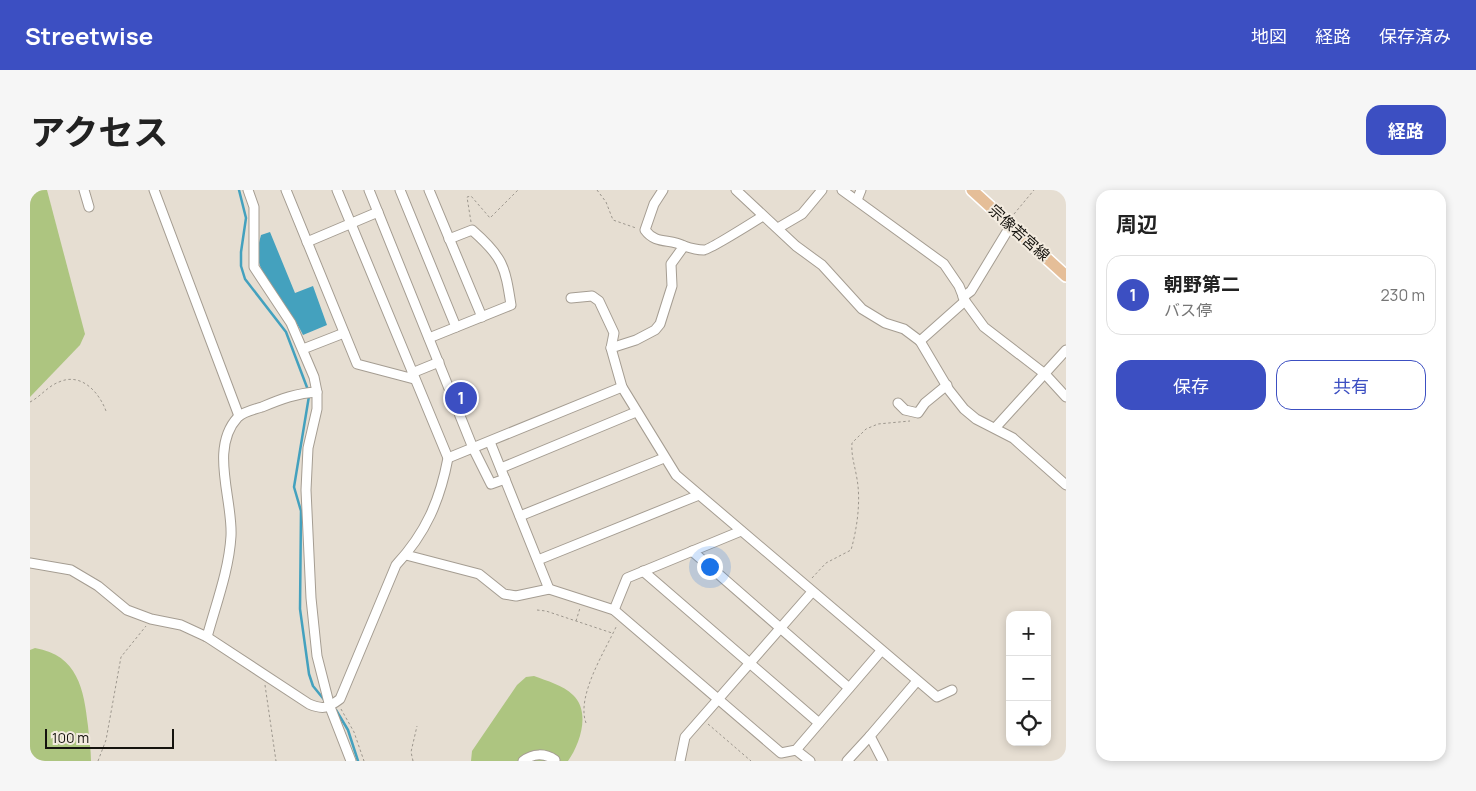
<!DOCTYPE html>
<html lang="ja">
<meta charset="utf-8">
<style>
:root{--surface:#fff;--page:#f6f6f6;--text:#222;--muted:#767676;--line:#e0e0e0;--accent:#3c4fc2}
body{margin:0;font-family:Manrope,"Noto Sans JP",sans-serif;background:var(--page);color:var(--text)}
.controls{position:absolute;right:15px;bottom:15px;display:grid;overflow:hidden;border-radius:10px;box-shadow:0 2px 8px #0003}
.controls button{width:45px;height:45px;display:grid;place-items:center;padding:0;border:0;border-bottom:1px solid var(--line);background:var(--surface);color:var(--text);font:25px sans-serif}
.scale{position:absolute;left:15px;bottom:12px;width:129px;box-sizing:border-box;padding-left:5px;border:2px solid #15130e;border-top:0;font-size:14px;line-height:18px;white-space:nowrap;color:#15130e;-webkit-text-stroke:4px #f3ebdf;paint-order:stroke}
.you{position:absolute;left:679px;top:376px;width:18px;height:18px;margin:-12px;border:4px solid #fff;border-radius:50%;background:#1a73e8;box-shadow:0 0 0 8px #1a73e833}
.badge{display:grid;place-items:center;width:32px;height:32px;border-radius:50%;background:var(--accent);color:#fff;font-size:16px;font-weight:700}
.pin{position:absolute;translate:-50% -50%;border:2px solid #fff;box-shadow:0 1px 5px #0006}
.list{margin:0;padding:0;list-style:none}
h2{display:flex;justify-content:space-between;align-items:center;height:65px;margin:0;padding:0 20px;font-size:21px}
h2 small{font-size:16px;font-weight:400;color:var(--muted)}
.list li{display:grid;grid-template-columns:32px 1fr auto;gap:15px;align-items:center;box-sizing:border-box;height:80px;margin:0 10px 10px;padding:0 10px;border:1px solid var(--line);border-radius:15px}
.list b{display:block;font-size:19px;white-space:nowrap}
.list p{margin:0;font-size:16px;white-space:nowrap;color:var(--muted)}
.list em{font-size:16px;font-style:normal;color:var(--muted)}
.actions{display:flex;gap:10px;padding:15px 20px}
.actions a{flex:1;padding:11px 0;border:1px solid var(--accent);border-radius:15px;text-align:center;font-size:18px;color:var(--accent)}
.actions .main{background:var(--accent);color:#fff}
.icon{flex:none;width:28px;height:28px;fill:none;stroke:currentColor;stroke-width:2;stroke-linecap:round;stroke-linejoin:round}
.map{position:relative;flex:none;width:1036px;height:571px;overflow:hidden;border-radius:15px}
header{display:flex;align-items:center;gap:30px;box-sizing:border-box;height:70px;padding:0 25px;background:var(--accent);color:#fff}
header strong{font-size:24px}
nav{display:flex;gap:28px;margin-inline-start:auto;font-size:18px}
.intro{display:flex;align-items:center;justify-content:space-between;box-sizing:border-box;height:120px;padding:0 30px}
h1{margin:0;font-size:35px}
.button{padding:12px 22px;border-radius:15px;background:var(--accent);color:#fff;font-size:18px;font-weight:700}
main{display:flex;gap:30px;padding:0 30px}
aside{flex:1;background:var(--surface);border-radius:15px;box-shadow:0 2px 8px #0003}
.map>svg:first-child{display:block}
.green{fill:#adc580}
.water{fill:#44a1be}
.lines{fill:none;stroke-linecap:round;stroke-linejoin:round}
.stream{stroke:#44a1be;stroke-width:2.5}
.minor-casing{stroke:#a59d92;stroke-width:11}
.major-casing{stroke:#fff;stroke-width:14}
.path{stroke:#9d978e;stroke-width:1;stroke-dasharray:2.5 2.5;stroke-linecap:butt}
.minor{stroke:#fff;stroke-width:9}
.major{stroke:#e5be98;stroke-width:11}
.labels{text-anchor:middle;stroke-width:4;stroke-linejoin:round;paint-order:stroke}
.street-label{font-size:15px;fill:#15130e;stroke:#f3ebdf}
</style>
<header>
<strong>Streetwise</strong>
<nav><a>地図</a><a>経路</a><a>保存済み</a></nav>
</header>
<div class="intro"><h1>アクセス</h1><a class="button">経路</a></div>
<main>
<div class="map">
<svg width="1036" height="571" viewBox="0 0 1036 571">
<rect width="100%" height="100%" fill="#e6ded2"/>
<g class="green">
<path d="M0,0H17L55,144L50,155L0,207Z"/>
<path d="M5,458C48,465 54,500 58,536C59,548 61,560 61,571H0V460Z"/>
<path d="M504,486C517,491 533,495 543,505C561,522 550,554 538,571H441L442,561L487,495L496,487Z"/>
</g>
<path class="water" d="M240,42L265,103L283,96L297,135L273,145C262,120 232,93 228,68C227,60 229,52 231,45Z"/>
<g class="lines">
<g class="stream">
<path d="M209,0L216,28L211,62V76L215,89L256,142L278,200"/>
<path d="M279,206L264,297L271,321L270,419L279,484L283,496L296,512"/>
<path d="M306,520L318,540L328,571"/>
</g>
<g class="minor-casing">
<g id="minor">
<path d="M54,0L59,17"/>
<path d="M124,0L209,226"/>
<path d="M218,0L224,17V77L261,133L284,187L287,202V219L278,258L276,300L281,408L287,466L300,517L321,571"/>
<path d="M256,0L327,174L384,189"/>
<path d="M339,0L443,258L461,294L475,289"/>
<path d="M370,0L426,137"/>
<path d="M399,0L452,127"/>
<path d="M633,0L624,14L615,40C626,55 640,48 654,56L641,74L642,96L630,134L625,140L606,150L581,158L592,197L646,285L907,507L922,500"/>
<path d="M706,0L766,56L792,75L832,119L855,133L874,139L890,151L919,200L934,219L946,229L983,248L1036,295"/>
<path d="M812,0L914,74L929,96L935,111L954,137L1015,184L1036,207"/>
<path d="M827,10L831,0"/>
<path d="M748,38L772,24L792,0"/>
<path d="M277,52L348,22"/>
<path d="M654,56C660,58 668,60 674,60C679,60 725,31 733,26"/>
<path d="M933,107L941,101L981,35"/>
<path d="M541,108L562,106L569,111L584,143L581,158"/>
<path d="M399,148L481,115C475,76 473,67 442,40L419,49"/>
<path d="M890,151L935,111"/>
<path d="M273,159L314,143"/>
<path d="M382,183L409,172"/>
<path d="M868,213L875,220L888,223L895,213L917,195"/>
<path d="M966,237L1036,160"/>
<path d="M460,252L519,399"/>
<path d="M418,268L592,197"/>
<path d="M471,278L606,222"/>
<path d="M490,326L634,268"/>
<path d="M662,361L819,498"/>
<path d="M376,365L449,384L474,404L486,406L519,399L584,420L751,563L766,560L851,461"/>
<path d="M508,370L669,305"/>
<path d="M0,373L41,380L68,396L97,420L121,429L151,435L177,447L279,514C293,520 298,518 310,509L366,375C396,343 410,310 418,268L307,0"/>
<path d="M613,381L789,533"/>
<path d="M584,420L597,388L711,341"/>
<path d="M177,447C186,414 199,380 201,346C203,309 179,258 208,227C213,222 225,219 232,217C251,209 267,203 287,202"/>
<path d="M766,560L780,571"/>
<path d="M493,571C503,563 515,563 525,570"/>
<path d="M650,571L655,547L782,402"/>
<path d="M817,571L840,546"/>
<path d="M853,571L840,546L887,491"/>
</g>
</g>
<g class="major-casing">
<path id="major" d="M942,0L1036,86"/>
</g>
<g class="path">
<path d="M567,0L576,12L583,30L606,38"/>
<path d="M1033,0L1036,3"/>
<path d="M984,24L1004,0"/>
<path d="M441,32L437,7L441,6L460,28L488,0"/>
<path d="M0,212C10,207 18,196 29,192C51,182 69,202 76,221"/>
<path d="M782,388L796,373L821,360C827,339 831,311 827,289C825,276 821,266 822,253L836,239L848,234L880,231"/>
<path d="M507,420L516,421L582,443"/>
<path d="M546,431L550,418"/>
<path d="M235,495L246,571"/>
<path d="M311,519L324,542L334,571"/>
<path d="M556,533C546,506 575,461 587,435"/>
<path d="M678,534L721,571"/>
<path d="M68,571L76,550L91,467L116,436"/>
<path d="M383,571L381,562L387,536"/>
</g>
<use href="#minor" class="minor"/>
<use href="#major" class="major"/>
</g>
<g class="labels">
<g class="street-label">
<text transform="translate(989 43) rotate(42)" y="5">宗像若宮線</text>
</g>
</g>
</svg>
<div class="controls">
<button>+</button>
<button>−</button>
<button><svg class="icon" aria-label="locate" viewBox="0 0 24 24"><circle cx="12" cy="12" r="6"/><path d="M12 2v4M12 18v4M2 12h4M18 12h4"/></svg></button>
</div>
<div class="scale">100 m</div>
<div class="you"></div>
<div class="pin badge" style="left:431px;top:208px">1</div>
</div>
<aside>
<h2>周辺<small></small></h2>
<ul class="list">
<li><span class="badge">1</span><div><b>朝野第二</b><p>バス停</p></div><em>230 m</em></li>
</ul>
<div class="actions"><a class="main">保存</a><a>共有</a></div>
</aside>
</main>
